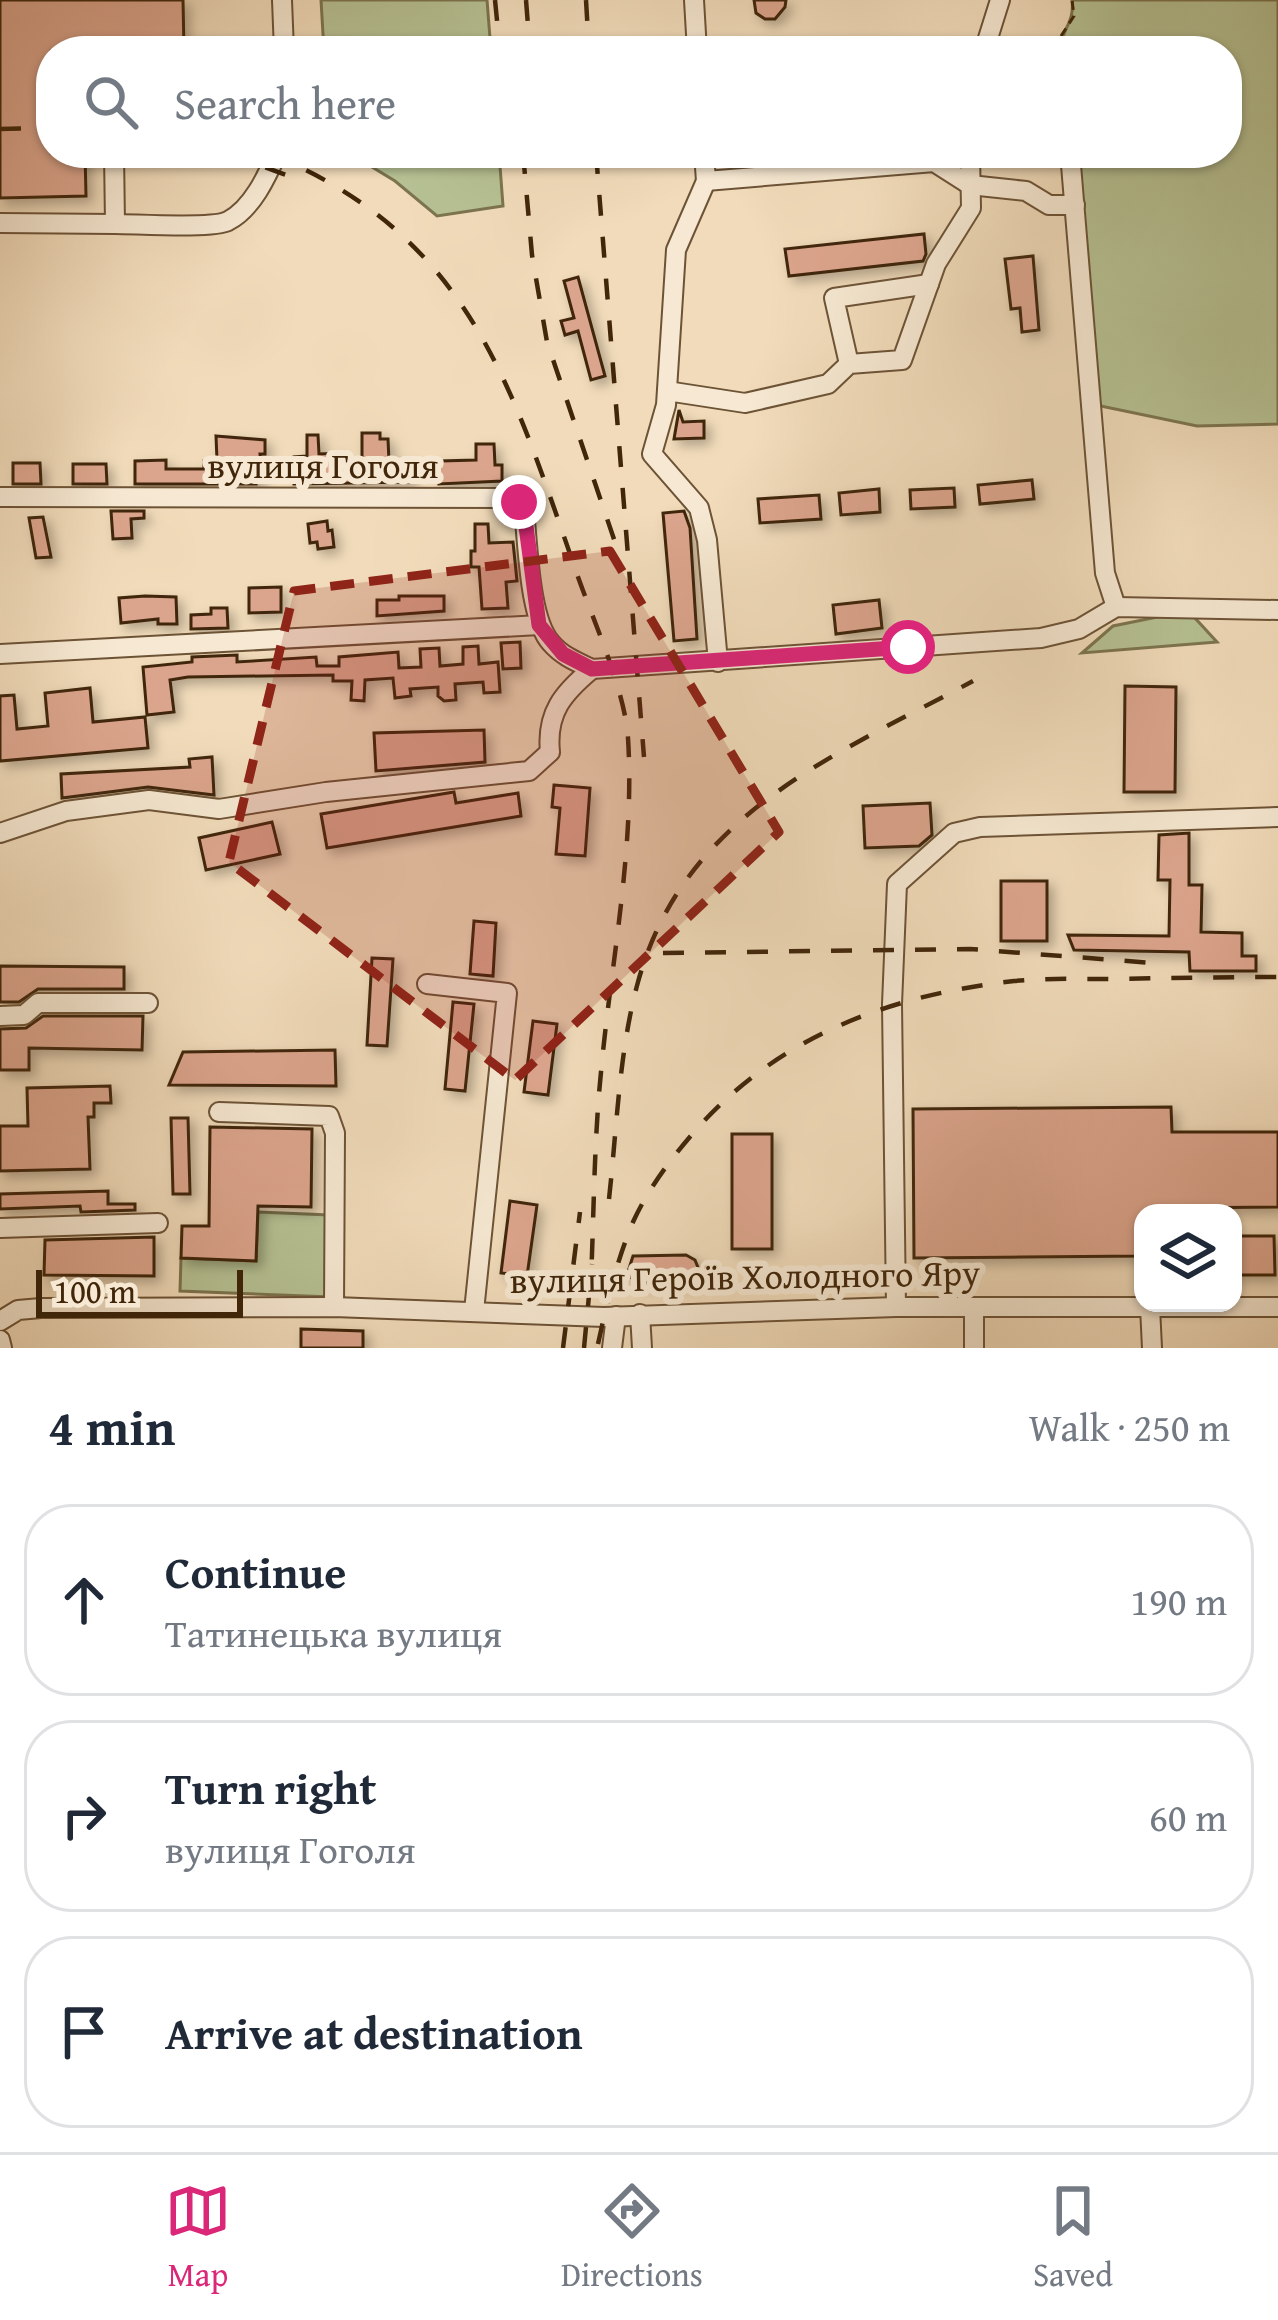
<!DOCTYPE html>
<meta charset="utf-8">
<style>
:root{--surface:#fff;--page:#f2f2f3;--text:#1f2937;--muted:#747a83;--line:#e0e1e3;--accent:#db2777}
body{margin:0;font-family:"Gentium Book Plus",serif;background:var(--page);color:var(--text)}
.controls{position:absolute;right:36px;bottom:36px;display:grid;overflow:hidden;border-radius:24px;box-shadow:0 3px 9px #0004}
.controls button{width:108px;height:108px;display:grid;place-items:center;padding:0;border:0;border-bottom:3px solid var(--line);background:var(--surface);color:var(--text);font:60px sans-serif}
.scale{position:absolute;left:36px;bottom:30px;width:207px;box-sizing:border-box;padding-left:12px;border:6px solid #41260a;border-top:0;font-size:33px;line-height:42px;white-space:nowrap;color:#41260a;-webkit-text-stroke:9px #f6e8d2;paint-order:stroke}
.stop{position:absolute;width:36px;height:36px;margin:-27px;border:9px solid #db2777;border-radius:50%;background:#fff}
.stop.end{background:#db2777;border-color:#fff;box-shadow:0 3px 12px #0008}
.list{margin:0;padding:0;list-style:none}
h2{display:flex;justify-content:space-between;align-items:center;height:156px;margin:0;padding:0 48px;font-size:51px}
h2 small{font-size:39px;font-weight:400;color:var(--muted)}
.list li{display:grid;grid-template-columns:78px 1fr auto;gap:36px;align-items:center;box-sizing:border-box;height:192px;margin:0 24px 24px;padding:0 24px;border:3px solid var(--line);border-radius:48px}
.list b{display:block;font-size:45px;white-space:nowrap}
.list p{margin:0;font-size:39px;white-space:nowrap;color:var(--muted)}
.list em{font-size:39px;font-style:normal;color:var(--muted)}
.icon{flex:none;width:66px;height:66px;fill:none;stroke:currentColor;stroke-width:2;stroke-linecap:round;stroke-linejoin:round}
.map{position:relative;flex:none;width:1278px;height:1348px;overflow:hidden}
.search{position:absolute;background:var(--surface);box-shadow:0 3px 9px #0004;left:36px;right:36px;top:36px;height:132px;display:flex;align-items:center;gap:30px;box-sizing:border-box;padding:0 42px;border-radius:48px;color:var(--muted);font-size:45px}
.sheet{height:804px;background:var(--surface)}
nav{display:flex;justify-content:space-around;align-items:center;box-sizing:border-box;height:168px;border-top:3px solid var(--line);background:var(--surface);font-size:33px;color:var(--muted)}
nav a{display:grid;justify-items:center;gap:6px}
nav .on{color:var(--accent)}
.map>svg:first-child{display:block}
.green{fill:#b6c193;stroke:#7c744e;stroke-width:3}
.building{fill:#dba48c;stroke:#41260a;stroke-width:3;filter:url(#shadow)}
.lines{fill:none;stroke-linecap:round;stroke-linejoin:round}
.minor-casing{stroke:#6d5336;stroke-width:22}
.path{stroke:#41260a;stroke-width:3;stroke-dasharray:9 6;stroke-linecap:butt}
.minor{stroke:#f6e8d2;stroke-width:18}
.rail{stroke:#41260a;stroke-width:4.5;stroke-dasharray:21 21;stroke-linecap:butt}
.route{stroke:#db2777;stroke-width:15}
.marked{fill:#8f2418;fill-opacity:0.2;stroke:#8f2418;stroke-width:9;stroke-dasharray:24 15;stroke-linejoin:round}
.labels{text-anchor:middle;stroke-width:12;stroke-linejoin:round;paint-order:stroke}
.street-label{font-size:36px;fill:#41260a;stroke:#f6e8d2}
</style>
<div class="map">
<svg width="1278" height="1348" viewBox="0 0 1278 1348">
<defs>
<filter id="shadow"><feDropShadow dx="5.5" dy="5.5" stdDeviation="6" flood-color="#0004"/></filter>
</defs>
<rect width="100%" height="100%" fill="#f1dbba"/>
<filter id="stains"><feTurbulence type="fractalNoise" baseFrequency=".00167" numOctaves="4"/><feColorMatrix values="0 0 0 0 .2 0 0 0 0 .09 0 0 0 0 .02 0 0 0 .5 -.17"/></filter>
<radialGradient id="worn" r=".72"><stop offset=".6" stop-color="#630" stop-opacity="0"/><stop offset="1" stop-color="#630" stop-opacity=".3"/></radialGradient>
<g class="green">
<path d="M321,0H487L491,51H324Z"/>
<path d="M1072,0H1278V424L1197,426L1091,404L1069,153H1227V51H1060C1061,29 1075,23 1072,0Z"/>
<path d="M349,153H499L503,206L437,216L395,181Z"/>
<path d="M1172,614L1194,617L1217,642L1082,653L1113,626Z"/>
<path d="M258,1212L329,1215L332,1297L180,1291L181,1258L256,1261Z"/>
</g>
<g class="building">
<path d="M0,0H183L184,51H51V153H85L86,196L0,198Z"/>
<path d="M754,0H786L785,7L775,19H765L756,13Z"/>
<path d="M924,234L926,254L923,261L789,276L785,249Z"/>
<path d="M1033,256L1039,330L1022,332L1020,308L1011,309L1005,259Z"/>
<path d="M578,277L605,376L591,380L578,331L565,335L561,321L574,318L564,281Z"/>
<path d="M679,410L683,422L704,421V438L674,439Z"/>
<path d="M362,433H380V439H388L389,461H410L411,482L294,484V457L307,456V435H318L319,454L341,453L342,468H362Z"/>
<path d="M216,436L265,440V454H260L262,477L255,478L256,484H135V461L166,460V469H204V461L217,460Z"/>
<path d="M476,444H494L495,465H502V481L439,484L440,461L476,460Z"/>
<path d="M13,463H40L41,484H13Z"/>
<path d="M73,464H106L107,484H73Z"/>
<path d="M1032,480L1034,499L980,504L978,485Z"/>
<path d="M954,488L955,507L911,509L910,490Z"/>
<path d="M879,489L880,512L841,515L839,493Z"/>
<path d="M819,495L821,519L760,523L758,499Z"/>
<path d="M111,511H144V518L131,519L132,538L113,539Z"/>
<path d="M684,511L690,528L697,639L674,641L663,513Z"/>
<path d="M43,517L51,557L36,558L29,518Z"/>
<path d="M327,521L328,531L332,530L334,547L318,549L317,542L310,543L308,524Z"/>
<path d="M475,524H488L489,543L513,542L517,581L506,582L508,608L482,609L479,567H471V551H475Z"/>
<path d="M281,587V612L249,613V588Z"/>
<path d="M145,596L176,597L177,624H158V619L121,623L119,598Z"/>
<path d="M399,596H444V611L377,616V600H399Z"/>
<path d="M879,600L882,628L836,634L833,605Z"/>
<path d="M211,608H227L228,628L191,629V615L211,614Z"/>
<path d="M520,642L521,668L503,669L501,643Z"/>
<path d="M478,646L479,664L498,662L500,692L484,693L483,682L455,684L456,700L444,701L438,696V687L410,689L411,696L395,698L393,678L365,680L364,701L351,700L352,681H333V675L188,677L170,680L174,712L147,715L143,667L192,662V657L237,655V662L316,657L317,666H339V657L398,652L399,668L421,667L420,649L439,648L440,666L463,664V647Z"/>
<path d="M1125,686L1176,687L1175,792H1124Z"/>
<path d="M90,688L93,722L145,717L148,748L0,761V696L14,695L17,729L48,726L45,693Z"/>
<path d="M484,730L485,762L376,771L374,733Z"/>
<path d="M212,757L214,795L148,787L62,798L61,774L190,767L189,759Z"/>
<path d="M554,785L590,788L585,856L556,854L560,808L552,807Z"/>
<path d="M454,792L456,803L518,793L521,816L327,848L321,814Z"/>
<path d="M930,803L932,835L919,846L865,848L863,806Z"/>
<path d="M272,822L280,854L206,870L199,838Z"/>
<path d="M1189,833V885H1202L1201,932L1242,933V956H1256V971H1190L1189,952L1074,950L1068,935L1169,936L1170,880H1158L1159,835Z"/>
<rect x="1001" y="881" width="46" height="60"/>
<path d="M474,921L496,923L493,976L470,974Z"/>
<path d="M372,958L393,959L387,1046L367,1045Z"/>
<path d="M0,966L124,967V989H38L19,1002H0Z"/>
<path d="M453,1002L474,1004L465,1091L445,1089Z"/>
<path d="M43,1016H143L142,1050L29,1048V1070H0V1029L26,1028Z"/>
<path d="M533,1021L557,1024L548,1095L524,1092Z"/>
<path d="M335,1050L336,1086L169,1085L183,1052Z"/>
<path d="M110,1086L111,1103H94V1117H88L90,1169L0,1171V1126H28L27,1088Z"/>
<path d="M1171,1107L1172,1132H1278V1207L1173,1208V1213H1143V1256L914,1258L913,1109Z"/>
<path d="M171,1118H188L190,1194H173Z"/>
<path d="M210,1127L312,1129L311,1207L258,1206L256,1261L181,1258L182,1226H209Z"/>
<rect x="732" y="1134" width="40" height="115"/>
<path d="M108,1191V1204H135V1210L81,1212L80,1206L0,1209V1194Z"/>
<path d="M510,1201L537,1205L527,1276L501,1273Z"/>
<path d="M1233,1236H1274L1275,1275H1233Z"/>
<path d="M154,1237V1276L44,1275L45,1240Z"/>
<path d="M633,1256L686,1255L695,1260L699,1270L693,1282L639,1283L627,1275Z"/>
<path d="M301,1329L363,1331V1348H301Z"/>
</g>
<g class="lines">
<g class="minor-casing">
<g id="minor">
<path d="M282,0L284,51"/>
<path d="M694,0L697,51"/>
<path d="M1060,50V51"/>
<path d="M984,51L1000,0"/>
<path d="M704,153L706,181L934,162L970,185L1026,191L1049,205H1075"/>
<path d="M1070,153L1105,573L1116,607"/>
<path d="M706,181L676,250L666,405L652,454L699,508L707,540L718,662"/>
<path d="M0,223L115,224L114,153"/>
<path d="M115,224C137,224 213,229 228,221C252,209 267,176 277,153"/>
<path d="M849,364L834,298L929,284"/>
<path d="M667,391L745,403L828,384L849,364L902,360L936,264L971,208L970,153"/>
<path d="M0,497L510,498L519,502L524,511C528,544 529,619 551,643C562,656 577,662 592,669L1041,638L1079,629L1116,607L1278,610"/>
<path d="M0,654L540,625"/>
<path d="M0,833L66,811L149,800L219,809L326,792L529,771L550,752C546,713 563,693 592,669"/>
<path d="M427,984L507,993L474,1311"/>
<path d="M0,1016L24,1015L38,1003H148"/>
<path d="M219,1112L329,1116L335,1133L334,1307"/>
<path d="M0,1228L158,1223"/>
<path d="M896,1307L892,1004L897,884L954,833L980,827L1278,817"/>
<path d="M974,1307V1348"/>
<path d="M1150,1307L1152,1348"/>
<path d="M640,1314L642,1348"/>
<path d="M0,1321L18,1310L41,1308L334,1307L604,1317L896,1307H1278"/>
<path d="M0,1340L2,1348"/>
<path d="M612,1348L616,1316"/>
</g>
</g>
<path class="path" d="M1061,36L1074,16L1072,0"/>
<use href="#minor" class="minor"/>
<g class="rail">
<path d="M495,0L500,51"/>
<path d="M526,0L530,51"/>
<path d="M586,0L589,51"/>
<path d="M0,129L51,128"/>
<path d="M226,153L286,175"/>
<path d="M268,153C470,235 511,385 577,574C593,620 625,690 628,738C635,849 611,962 601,1072C594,1141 594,1211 591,1280"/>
<path d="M523,153L532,255L547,342L617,548"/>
<path d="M596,153L644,757"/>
<path d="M663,953L970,949L1153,963"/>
<path d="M609,1199C617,1127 619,1051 638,982C684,814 834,756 973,681"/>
<path d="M598,1344C607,1303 616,1262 633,1222C648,1189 670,1160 694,1132C778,1036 890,995 1014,981C1047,978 1081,979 1114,979C1169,978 1223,977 1278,977"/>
<path d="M563,1348L580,1212"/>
<path d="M584,1348L592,1264"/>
</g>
</g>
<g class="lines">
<path class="route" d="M519,502L524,511L539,625L563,654L592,669L908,647"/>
</g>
<path class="marked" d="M610,551L779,832L515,1080L229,862L294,591Z"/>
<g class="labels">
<g class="street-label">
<text x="323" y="478">вулиця Гоголя</text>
<text transform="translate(745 1276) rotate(-1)" y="13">вулиця Героїв Холодного Яру</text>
</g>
</g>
<rect width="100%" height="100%" filter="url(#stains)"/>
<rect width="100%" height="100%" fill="url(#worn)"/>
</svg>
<div class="controls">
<button><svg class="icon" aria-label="layers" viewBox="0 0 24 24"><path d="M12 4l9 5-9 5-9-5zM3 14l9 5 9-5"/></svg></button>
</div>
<div class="scale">100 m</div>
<div class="stop" style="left:908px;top:647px"></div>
<div class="stop end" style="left:519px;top:502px"></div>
<div class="search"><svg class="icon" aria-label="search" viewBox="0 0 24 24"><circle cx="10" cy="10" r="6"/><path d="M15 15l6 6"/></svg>Search here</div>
</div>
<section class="sheet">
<h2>4 min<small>Walk · 250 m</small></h2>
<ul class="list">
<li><svg class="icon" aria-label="ahead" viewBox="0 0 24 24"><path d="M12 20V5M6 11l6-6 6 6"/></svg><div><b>Continue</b><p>Татинецька вулиця</p></div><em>190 m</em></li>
<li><svg class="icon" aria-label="right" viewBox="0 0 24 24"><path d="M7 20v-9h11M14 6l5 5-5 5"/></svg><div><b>Turn right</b><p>вулиця Гоголя</p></div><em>60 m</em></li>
<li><svg class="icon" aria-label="arrive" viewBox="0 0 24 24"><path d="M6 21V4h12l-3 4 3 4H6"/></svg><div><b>Arrive at destination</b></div></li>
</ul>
</section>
<nav>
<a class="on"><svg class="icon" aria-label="map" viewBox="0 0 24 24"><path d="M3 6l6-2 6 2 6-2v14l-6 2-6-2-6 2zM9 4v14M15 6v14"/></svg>Map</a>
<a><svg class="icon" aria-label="directions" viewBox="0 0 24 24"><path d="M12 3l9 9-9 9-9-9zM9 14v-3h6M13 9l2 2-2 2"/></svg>Directions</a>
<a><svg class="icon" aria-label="saved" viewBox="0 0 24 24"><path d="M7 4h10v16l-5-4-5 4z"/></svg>Saved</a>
</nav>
